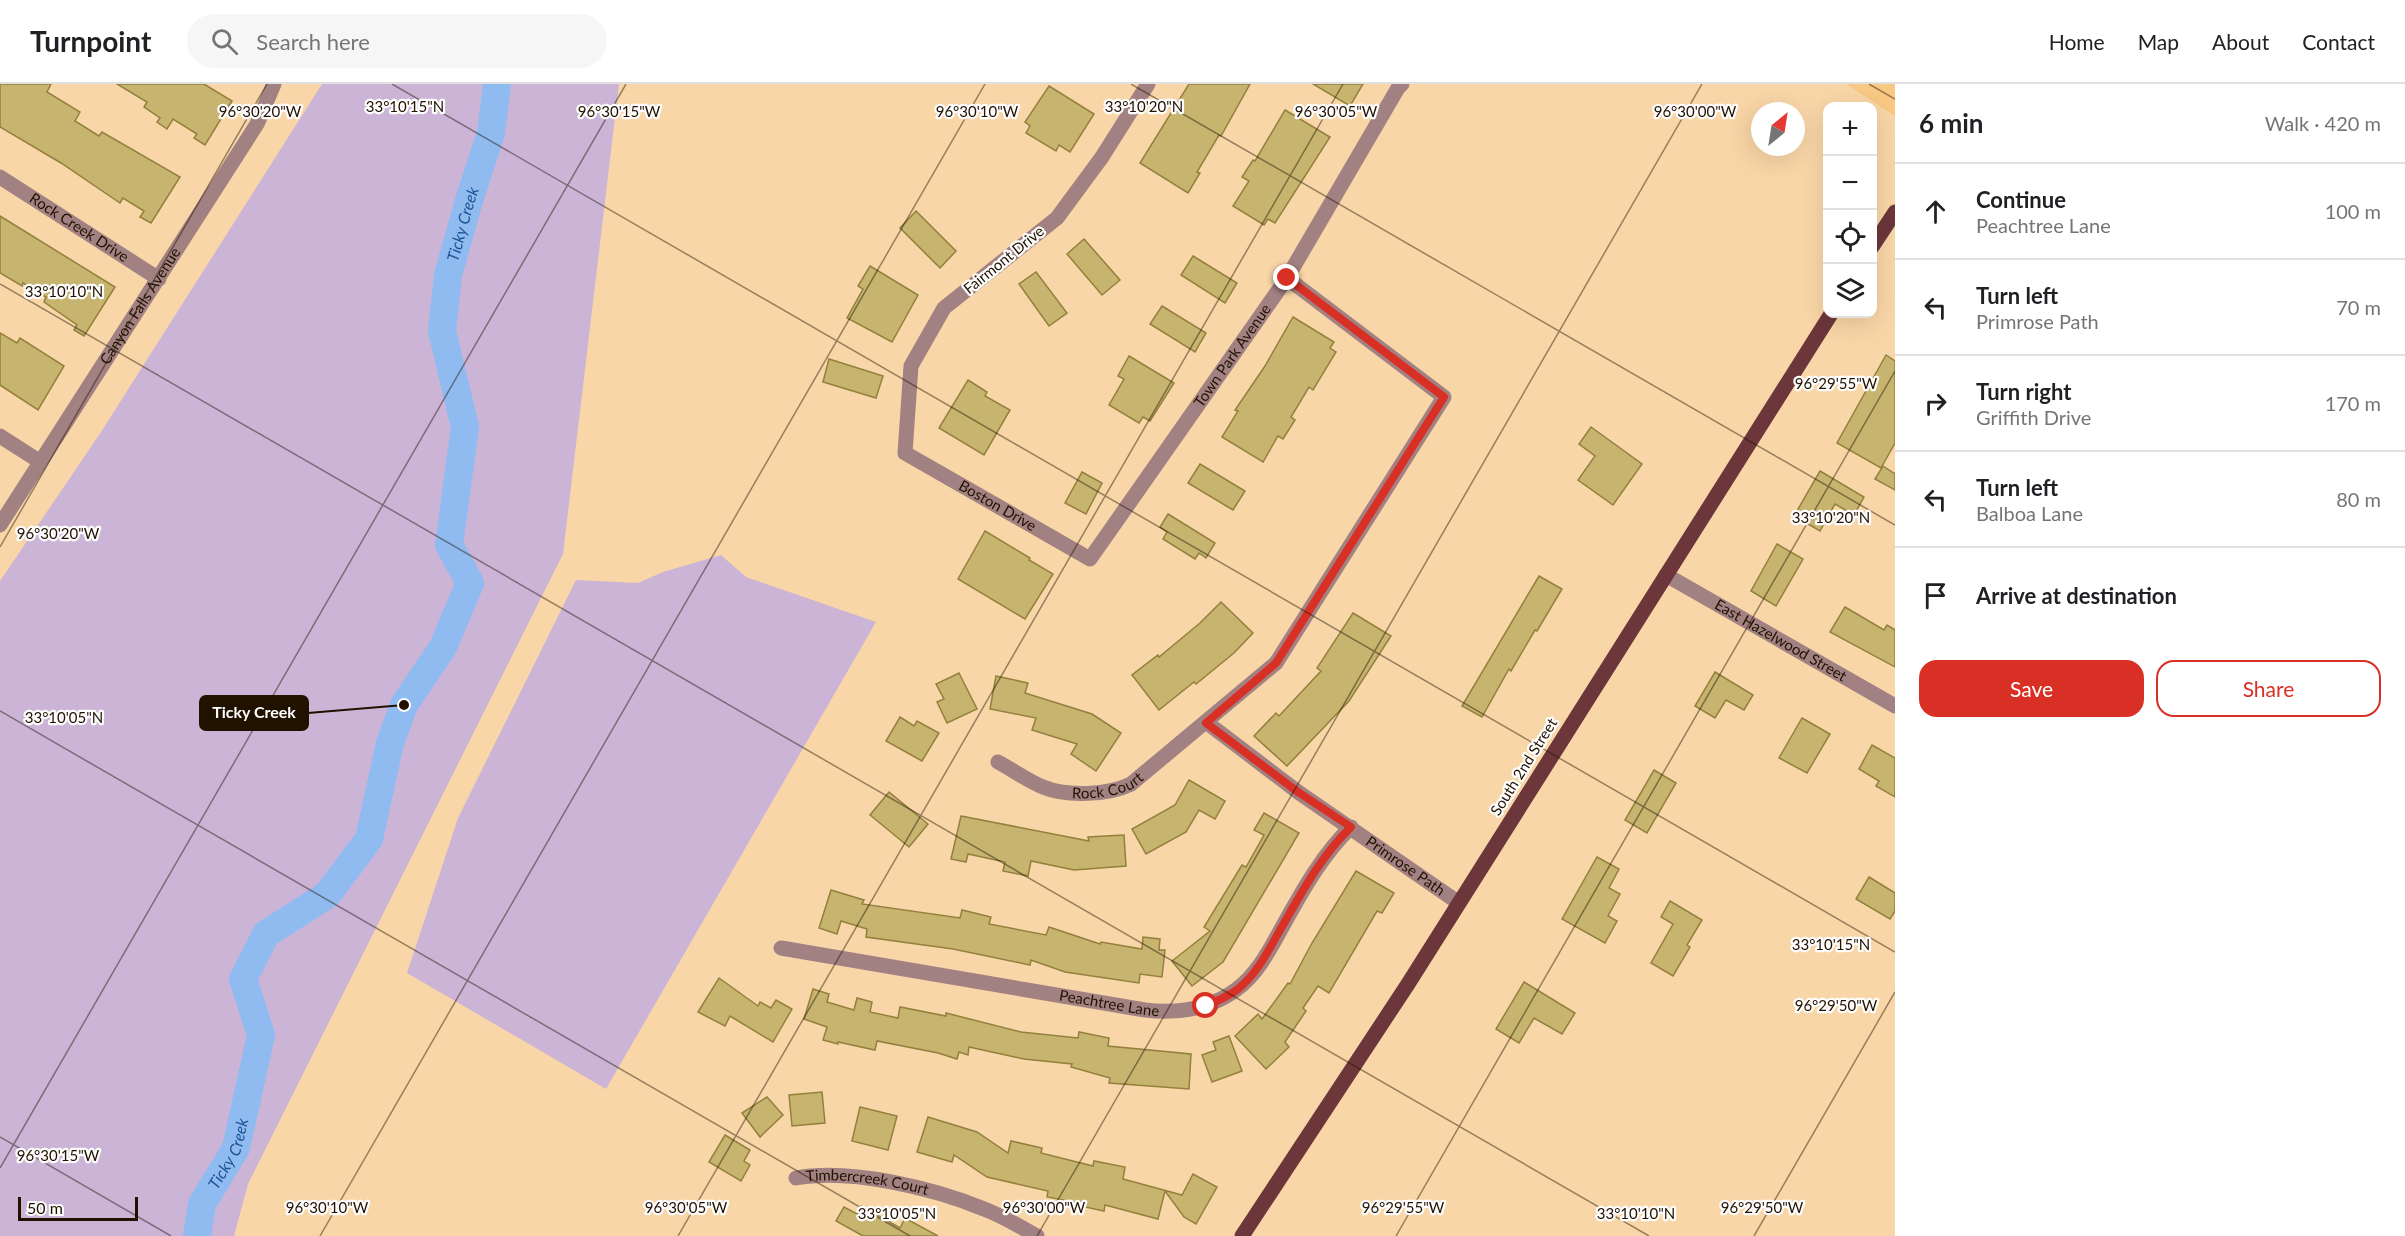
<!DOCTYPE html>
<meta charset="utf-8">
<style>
:root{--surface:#fff;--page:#f6f6f6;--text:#202124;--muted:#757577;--line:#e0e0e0;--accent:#d93025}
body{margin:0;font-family:Lato,sans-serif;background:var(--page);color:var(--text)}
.controls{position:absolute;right:18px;top:18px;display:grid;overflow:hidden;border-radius:12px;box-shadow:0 6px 24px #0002}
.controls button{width:54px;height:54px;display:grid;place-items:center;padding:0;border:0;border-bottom:2px solid var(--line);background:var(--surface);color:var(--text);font:30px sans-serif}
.compass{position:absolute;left:1751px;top:18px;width:54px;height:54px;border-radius:50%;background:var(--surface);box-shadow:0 6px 24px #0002;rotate:30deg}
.scale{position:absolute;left:18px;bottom:15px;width:120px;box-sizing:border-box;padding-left:6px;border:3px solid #211200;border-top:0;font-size:16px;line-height:21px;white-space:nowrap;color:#211200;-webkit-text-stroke:4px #fdfdfd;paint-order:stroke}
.stop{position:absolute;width:18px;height:18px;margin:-14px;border:4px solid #d93025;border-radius:50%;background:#fff}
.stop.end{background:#d93025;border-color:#fff;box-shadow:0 2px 6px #0008}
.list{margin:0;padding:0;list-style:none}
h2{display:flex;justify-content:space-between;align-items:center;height:78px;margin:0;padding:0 24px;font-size:26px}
h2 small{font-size:20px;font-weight:400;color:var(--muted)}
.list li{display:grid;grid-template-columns:39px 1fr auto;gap:18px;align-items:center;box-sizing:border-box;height:96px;padding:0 24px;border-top:2px solid var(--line)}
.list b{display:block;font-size:22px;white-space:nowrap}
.list p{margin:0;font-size:20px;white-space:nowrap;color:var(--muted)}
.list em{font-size:20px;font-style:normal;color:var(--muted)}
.actions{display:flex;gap:12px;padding:18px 24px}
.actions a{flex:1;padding:14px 0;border:2px solid var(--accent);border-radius:18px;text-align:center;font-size:21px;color:var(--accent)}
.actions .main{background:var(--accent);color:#fff}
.icon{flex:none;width:33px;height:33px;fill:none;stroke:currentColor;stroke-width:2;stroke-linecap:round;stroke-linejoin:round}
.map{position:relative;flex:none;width:1895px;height:1152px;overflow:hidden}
header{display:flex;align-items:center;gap:36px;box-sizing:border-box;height:84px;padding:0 30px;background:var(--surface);border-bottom:2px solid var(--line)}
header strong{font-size:28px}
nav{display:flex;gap:33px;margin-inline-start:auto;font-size:21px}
.search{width:420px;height:54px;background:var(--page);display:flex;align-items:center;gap:15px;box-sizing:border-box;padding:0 21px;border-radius:33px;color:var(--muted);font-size:22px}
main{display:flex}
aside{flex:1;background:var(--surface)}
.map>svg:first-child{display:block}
.built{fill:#f8c884}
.green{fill:#ccb4d7}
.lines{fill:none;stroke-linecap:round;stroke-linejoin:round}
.river{stroke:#90bbf1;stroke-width:28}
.building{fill:#c6b46f;stroke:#92803c;stroke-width:1.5}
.minor{stroke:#a28182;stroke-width:15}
.major{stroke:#6c363b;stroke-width:15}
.route{stroke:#d93025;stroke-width:8}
.ticks{fill:none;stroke:#211200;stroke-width:1.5;stroke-opacity:0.45}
.labels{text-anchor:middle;stroke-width:4.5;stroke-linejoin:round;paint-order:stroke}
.street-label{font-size:15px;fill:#211200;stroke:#fdfdfd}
.water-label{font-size:16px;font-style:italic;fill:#1a5292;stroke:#fdfdfd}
.ticks-label{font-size:15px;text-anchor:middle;fill:#211200;stroke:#fdfdfd;stroke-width:4.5;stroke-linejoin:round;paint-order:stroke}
.leader{fill:none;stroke:#211200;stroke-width:2}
.callout-dot{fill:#211200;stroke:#fdfdfd;stroke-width:2}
.callout{fill:#211200;stroke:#211200;stroke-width:2}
.callout-label{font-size:16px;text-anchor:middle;font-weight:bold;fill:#fff}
</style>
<header>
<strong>Turnpoint</strong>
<div class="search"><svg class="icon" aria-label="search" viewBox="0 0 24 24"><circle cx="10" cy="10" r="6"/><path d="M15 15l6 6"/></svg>Search here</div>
<nav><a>Home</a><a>Map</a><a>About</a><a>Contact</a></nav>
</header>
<main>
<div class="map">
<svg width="1895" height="1152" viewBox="0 0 1895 1152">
<rect width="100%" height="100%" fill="#f9d6a7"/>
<path class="built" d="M1846,0H1895V32Z"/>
<g class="green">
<path d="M322,0H619L563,470L248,1100L234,1152H0V497L101,348Z"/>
<path d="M721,471L746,493L876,538L606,1005L407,889L458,734L576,496L638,499L663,488Z"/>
</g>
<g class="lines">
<path class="river" id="s1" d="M197,1152L202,1120L236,1064L261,951L243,895L266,850L327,811L369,755L390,659L404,621L443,563L470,499L449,461L465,343L442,247L448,191L468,120L491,49L497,0"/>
</g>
<g class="building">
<path d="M0,0H51L47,8L80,28L75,37L99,52L102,48L180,93L151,139L140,133L144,127L123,114L120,119L61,79L0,43Z"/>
<path d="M117,0H204L232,17L205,61L194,54L197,50L173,35L167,45L157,38L160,34L144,23L147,18Z"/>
<path d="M1189,0H1250L1221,52L1219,51L1197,88L1200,89L1188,109L1140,79Z"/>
<path d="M1313,0H1363L1350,22Z"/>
<path d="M1049,2L1094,30L1070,68L1059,61L1056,67L1026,49L1030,42L1025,38Z"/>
<path d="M1285,26L1330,53L1275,139L1268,135L1264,141L1233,122L1249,97L1242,93L1253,76L1255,77Z"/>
<path d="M916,127L956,167L940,184L900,144Z"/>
<path d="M0,132L115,203L84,252L74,246L77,241L44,218L46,213L23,199L22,202L0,189Z"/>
<path d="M1084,155L1120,196L1102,211L1067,170Z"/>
<path d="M1193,172L1237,199L1225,219L1181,191Z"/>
<path d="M870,182L918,211L892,258L847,234L863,205L858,202Z"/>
<path d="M1036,188L1067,229L1049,242L1019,200Z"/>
<path d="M1162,222L1206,249L1195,268L1150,240Z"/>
<path d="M1293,233L1334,258L1330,264L1336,268L1313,306L1309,303L1291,333L1295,336L1283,355L1278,352L1263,378L1222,353L1238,327L1235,326L1265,282Z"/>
<path d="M0,249L17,259L20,254L64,282L38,326L0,301Z"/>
<path d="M1886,271L1895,277V359L1881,384L1837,359Z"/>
<path d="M1129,272L1174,299L1150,337L1143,333L1139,339L1109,321L1124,295L1118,292Z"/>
<path d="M829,275L883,292L876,314L823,298Z"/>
<path d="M968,296L987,308L985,312L1010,326L984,371L939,344Z"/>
<path d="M1591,343L1642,380L1613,421L1578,396L1595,372L1579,360Z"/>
<path d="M1200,380L1245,407L1233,426L1188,399Z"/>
<path d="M1883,382L1895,390V406L1875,395Z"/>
<path d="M1820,387L1864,413L1854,431L1835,420L1820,447L1794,432Z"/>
<path d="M1082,388L1102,399L1086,430L1065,419Z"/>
<path d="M1168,430L1215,459L1206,474L1199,469L1195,475L1163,455L1167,448L1160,443Z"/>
<path d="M985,447L1030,474L1029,476L1053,490L1025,535L958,495Z"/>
<path d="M1777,460L1803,475L1776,522L1751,507Z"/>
<path d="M1539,492L1562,505L1537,547L1535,546L1511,587L1509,585L1482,633L1462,622Z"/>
<path d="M1221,518L1253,549L1234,569L1196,600L1194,598L1159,626L1132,591L1158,571L1159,573L1200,539Z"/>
<path d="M1845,523L1884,546L1887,541L1895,546V583L1830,548Z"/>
<path d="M1353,529L1391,552L1349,617L1287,682L1254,652L1276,629L1279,632L1321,587L1317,584Z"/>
<path d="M1715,588L1753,611L1744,626L1726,616L1715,634L1695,622Z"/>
<path d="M959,589L977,625L947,639L937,618L944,615L936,600Z"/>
<path d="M996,592L1028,599L1025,609L1092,630L1121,649L1096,687L1071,670L1077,660L1032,646L1036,634L990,625Z"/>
<path d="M900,633L914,642L917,637L939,649L922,677L886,657Z"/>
<path d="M1802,634L1830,650L1807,689L1779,674Z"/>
<path d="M1872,661L1895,674V713L1876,702L1879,697L1859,685Z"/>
<path d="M1654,686L1676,699L1647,749L1625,736Z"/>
<path d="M1189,696L1225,717L1215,735L1199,726L1186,748L1146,770L1132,745L1175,721Z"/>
<path d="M889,708L928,740L909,763L870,731Z"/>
<path d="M1264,729L1299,749L1223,878L1192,902L1172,877L1210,847L1204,843L1242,781L1246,783L1264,751L1254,746Z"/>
<path d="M961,732L1089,757L1088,753L1124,751L1126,782L1074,786L1031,777L1028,792L1003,787L1005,778L968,770L966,778L951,775Z"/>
<path d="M1597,773L1619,785L1609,804L1620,810L1608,832L1617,837L1605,859L1562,835Z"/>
<path d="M1356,787L1394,809L1382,829L1377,827L1329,909L1318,902L1303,924L1306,927L1285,958L1289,963L1266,985L1235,952L1258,930L1262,935L1288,899L1290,900L1312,859Z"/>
<path d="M1869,793L1895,809V827L1890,835L1856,815Z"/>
<path d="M831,806L864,816L862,820L960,834L962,826L991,833L989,840L1046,851L1049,843L1100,860L1101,858L1142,865L1143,853L1160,855L1159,866H1165L1162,893L1140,890L1139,899L1065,888L1031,876L1030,881L953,865L866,853L867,845L841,837L837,850L819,844Z"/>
<path d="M1670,817L1702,836L1687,861L1690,863L1673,892L1651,879L1673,840L1661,833Z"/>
<path d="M719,894L758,922L760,918L771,924L776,916L792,925L773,958L730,932L725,942L698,928Z"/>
<path d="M1524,898L1575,929L1562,950L1534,934L1519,959L1496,945Z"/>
<path d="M813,905L829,910L827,918L854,926L857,914L872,918L870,928L898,934L900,923L946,932V929L1021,948L1078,954L1079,948L1109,954L1108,962L1191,970L1189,1005L1109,999L1110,994L1071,983L1072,980L1024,975L969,963L968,971L959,968L957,975L938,969L877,957L875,966L838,958V960L823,956L827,943L804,935Z"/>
<path d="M1229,952L1242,987L1212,998L1202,971L1216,966L1213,958Z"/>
<path d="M822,1008L825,1039L792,1042L789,1011Z"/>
<path d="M767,1013L783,1031L760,1053L742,1029Z"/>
<path d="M860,1023L897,1032L888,1066L852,1057Z"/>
<path d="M928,1033L977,1048L1008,1069L1011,1057L1042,1064L1041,1069L1093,1082L1094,1077L1125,1083L1123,1095L1182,1111L1193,1090L1217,1103L1196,1140L1184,1133L1165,1107L1158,1135L1105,1121L1104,1127L1085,1123V1120L1047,1113L1048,1107L987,1093L954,1071L952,1078L917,1068Z"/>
<path d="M725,1051L750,1066L744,1077L750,1081L741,1097L709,1078Z"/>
<path d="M861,1122L900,1144L905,1134L938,1152H863L836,1137L844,1123L857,1130Z"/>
</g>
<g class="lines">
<g class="minor">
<path id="s2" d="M1148,0L1102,73L1057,134L944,224L911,282L905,369L1090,475L1287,194L1398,4L1402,0"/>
<path id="s3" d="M0,93L159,195"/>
<path d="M0,352L39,377"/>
<path id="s4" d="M0,441L257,40L274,0"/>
<path id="s5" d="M1666,491L1895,622"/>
<path id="s6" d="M1206,638L1298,708L1459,819"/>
<path id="s7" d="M998,678C1013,686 1028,697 1043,703C1067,713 1109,711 1131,700L1276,579L1444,313L1287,194"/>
<path id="s8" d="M781,864L1145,926C1178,930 1209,926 1237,905C1259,889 1272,861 1285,838C1304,804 1323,770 1351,743"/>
<path id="s9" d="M796,1094C850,1084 933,1104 984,1125C1003,1132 1020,1143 1037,1152"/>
</g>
<g class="major">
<path d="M1872,163L1895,128"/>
<path d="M1242,1152L1408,900L1831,230"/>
</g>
</g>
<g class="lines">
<path class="route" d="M1206,922C1217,917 1229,912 1238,905C1259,888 1270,863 1283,841C1303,806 1322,771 1351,743L1298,708L1206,639L1276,579L1444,313L1287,194"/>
</g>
<path class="ticks" d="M392,0L1895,868M1131,0L1895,441M1869,0L1895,15M0,200L1649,1152M0,463L267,0M0,627L910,1152M0,1053L171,1152M0,1084L626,0M320,1152L985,0M678,1152L1343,0M1037,1152L1702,0M1396,1152L1895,287M1754,1152L1895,908"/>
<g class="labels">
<g class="street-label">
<text dy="5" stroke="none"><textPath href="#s3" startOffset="94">Rock Creek Drive</textPath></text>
<text transform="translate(1004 176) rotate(-39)" y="5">Fairmont Drive</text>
<text dy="5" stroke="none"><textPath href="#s4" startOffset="260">Canyon Falls Avenue</textPath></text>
<text dy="5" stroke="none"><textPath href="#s2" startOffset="922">Town Park Avenue</textPath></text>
<text dy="5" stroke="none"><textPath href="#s2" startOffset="567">Boston Drive</textPath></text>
<text dy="5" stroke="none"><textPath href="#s5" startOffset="132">East Hazelwood Street</textPath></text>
<text transform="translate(1524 683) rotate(-58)" y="5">South 2nd Street</text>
<text dy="5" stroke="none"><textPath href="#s7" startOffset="118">Rock Court</textPath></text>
<text dy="5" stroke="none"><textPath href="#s6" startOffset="246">Primrose Path</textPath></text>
<text dy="5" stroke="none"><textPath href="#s8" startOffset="333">Peachtree Lane</textPath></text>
<text dy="5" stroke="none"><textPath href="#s9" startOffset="72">Timbercreek Court</textPath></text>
</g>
<g class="water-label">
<text dy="6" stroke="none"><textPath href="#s1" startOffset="1114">Ticky Creek</textPath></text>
<text dy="6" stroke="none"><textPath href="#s1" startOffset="90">Ticky Creek</textPath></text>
</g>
</g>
<g class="ticks-label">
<text x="405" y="28">33°10'15"N</text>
<text x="1144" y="28">33°10'20"N</text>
<text x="260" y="33">96°30'20"W</text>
<text x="619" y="33">96°30'15"W</text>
<text x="977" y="33">96°30'10"W</text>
<text x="1336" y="33">96°30'05"W</text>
<text x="1695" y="33">96°30'00"W</text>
<text x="64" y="213">33°10'10"N</text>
<text x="1836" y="305">96°29'55"W</text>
<text x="1831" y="439">33°10'20"N</text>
<text x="58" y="455">96°30'20"W</text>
<text x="64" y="639">33°10'05"N</text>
<text x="1831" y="866">33°10'15"N</text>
<text x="1836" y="927">96°29'50"W</text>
<text x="58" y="1077">96°30'15"W</text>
<text x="327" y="1129">96°30'10"W</text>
<text x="686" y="1129">96°30'05"W</text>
<text x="1044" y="1129">96°30'00"W</text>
<text x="1403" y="1129">96°29'55"W</text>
<text x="1762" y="1129">96°29'50"W</text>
<text x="897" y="1135">33°10'05"N</text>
<text x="1636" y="1135">33°10'10"N</text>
</g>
<path class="leader" d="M404 621L308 629"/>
<circle class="callout-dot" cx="404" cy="621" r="6"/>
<rect class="callout" x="200" y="612" width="108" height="34" rx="6"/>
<g class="callout-label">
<text x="254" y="634">Ticky Creek</text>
</g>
</svg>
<div class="controls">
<button>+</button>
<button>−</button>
<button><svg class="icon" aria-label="locate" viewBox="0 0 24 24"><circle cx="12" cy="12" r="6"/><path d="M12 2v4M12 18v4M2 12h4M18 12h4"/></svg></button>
<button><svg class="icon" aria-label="layers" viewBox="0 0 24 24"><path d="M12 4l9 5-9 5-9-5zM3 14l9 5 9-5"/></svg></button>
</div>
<svg class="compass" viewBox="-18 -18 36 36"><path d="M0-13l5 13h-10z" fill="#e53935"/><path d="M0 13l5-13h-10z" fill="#757577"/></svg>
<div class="scale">50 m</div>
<div class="stop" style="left:1206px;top:922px"></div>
<div class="stop end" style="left:1287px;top:194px"></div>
</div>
<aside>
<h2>6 min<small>Walk · 420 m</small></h2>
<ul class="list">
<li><svg class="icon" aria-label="ahead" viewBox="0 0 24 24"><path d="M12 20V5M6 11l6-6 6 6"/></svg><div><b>Continue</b><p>Peachtree Lane</p></div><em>100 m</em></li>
<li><svg class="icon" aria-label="left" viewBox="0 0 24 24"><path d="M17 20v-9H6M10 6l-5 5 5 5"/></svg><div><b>Turn left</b><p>Primrose Path</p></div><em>70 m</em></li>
<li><svg class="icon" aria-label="right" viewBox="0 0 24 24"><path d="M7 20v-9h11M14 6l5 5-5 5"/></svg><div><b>Turn right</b><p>Griffith Drive</p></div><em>170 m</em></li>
<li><svg class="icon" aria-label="left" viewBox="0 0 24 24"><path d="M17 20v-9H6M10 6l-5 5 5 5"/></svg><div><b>Turn left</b><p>Balboa Lane</p></div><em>80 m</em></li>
<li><svg class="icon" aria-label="arrive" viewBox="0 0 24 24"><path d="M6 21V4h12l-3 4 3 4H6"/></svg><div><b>Arrive at destination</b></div></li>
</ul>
<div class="actions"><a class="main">Save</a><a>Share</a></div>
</aside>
</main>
